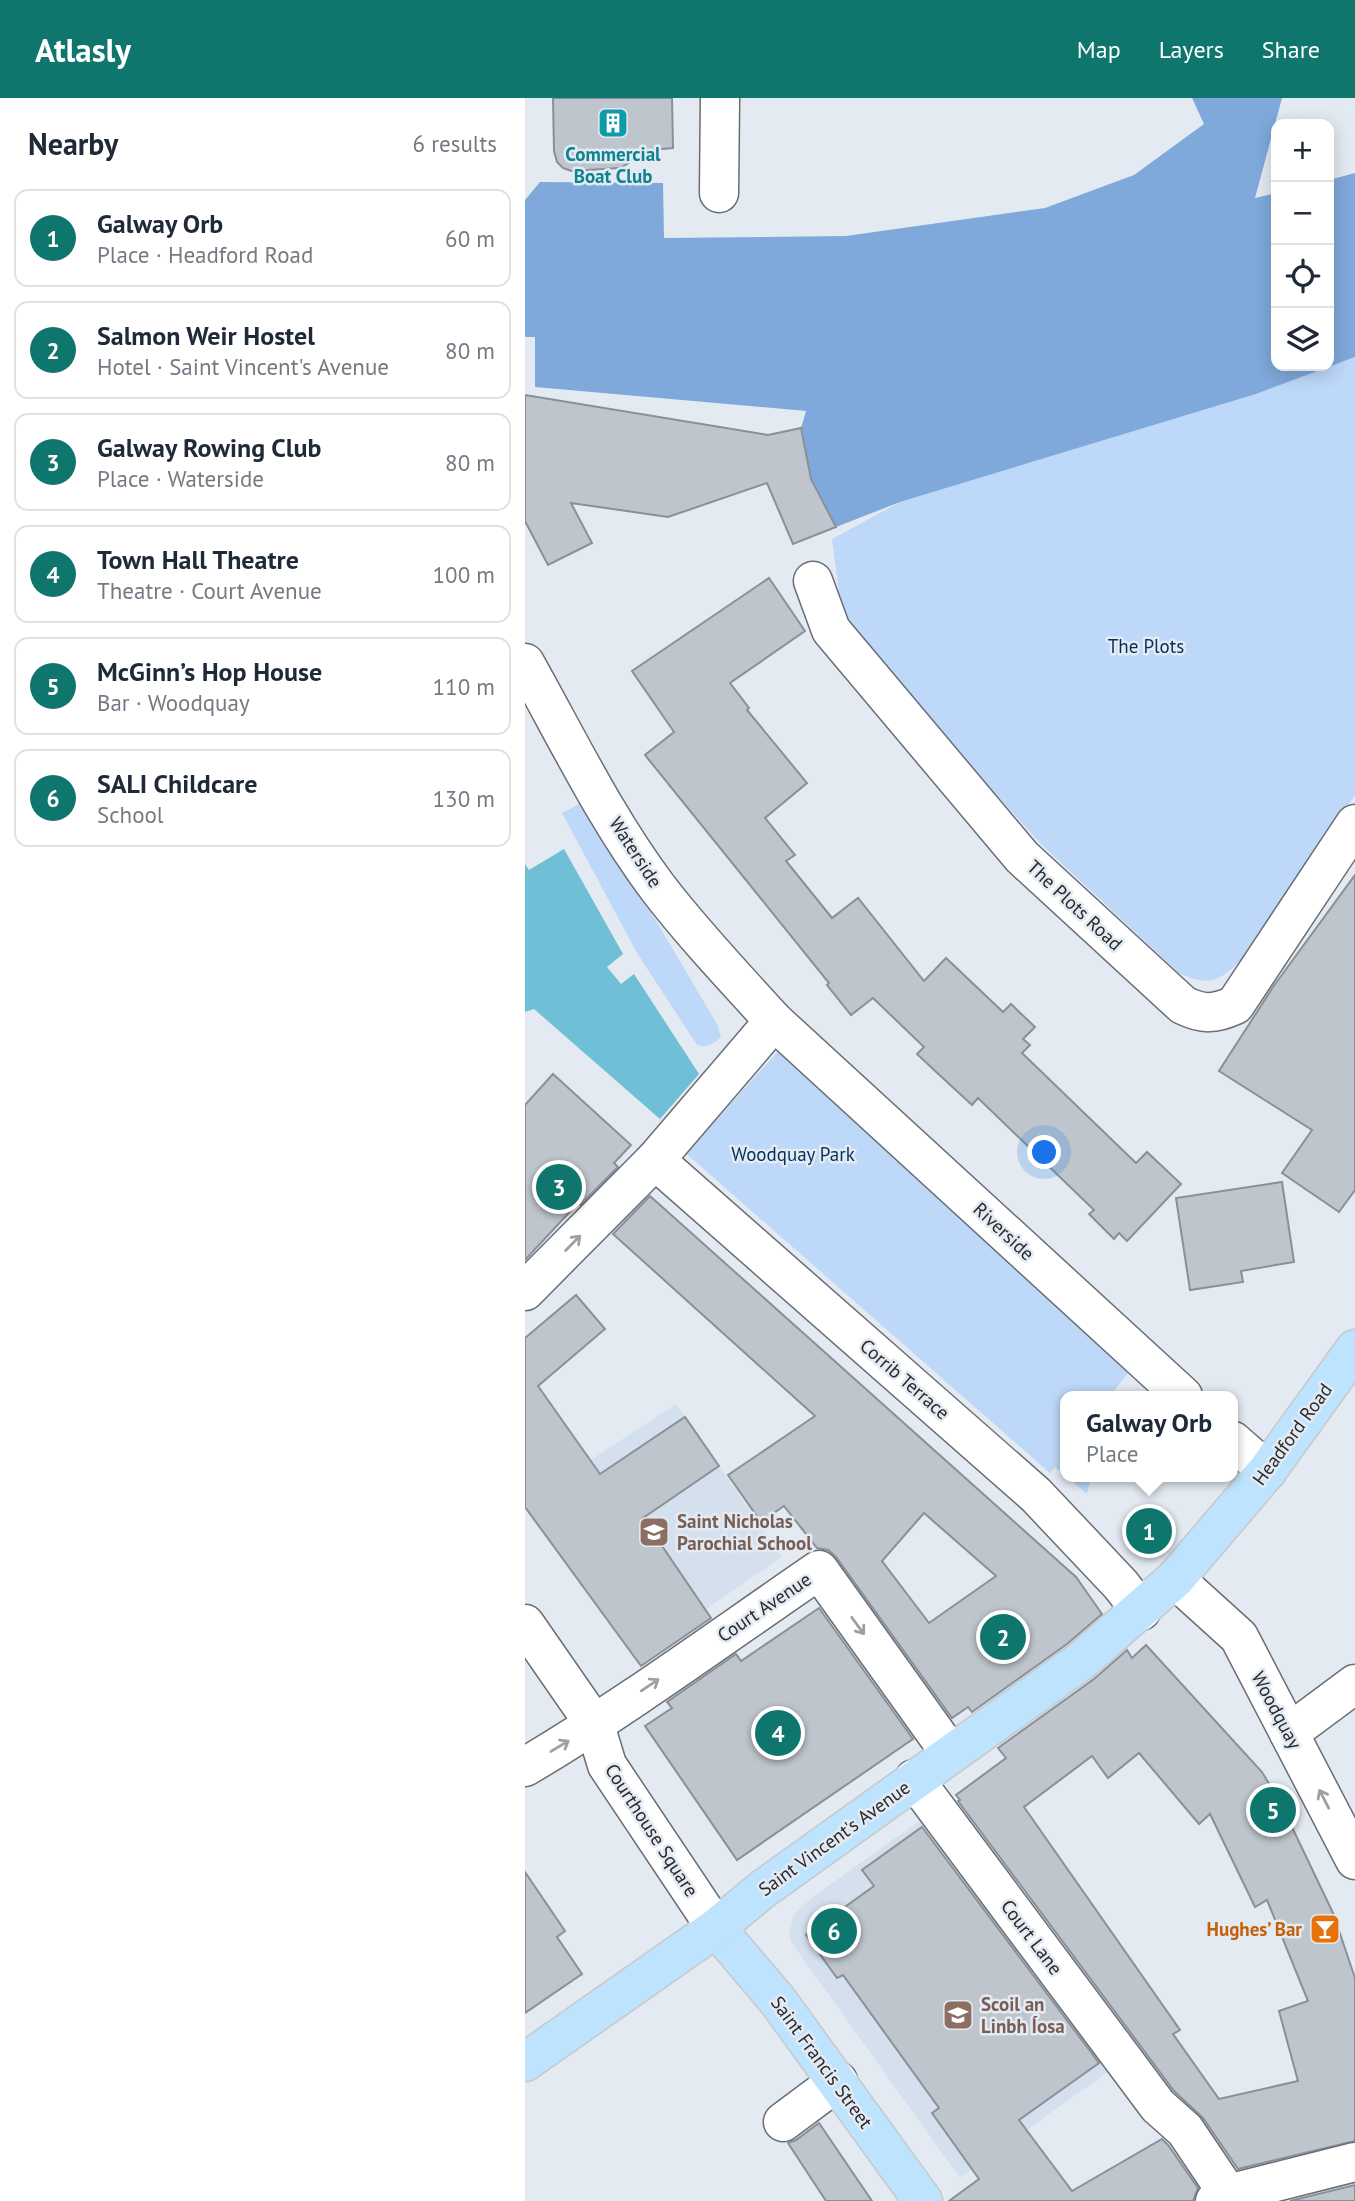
<!DOCTYPE html>
<meta charset="utf-8">
<style>
:root{--surface:#fff;--page:#f6f6f7;--text:#1f2937;--muted:#747a83;--line:#e0e1e3;--accent:#0f766e}
body{margin:0;font-family:"PT Sans",sans-serif;background:var(--page);color:var(--text)}
.controls{position:absolute;right:21px;top:21px;display:grid;overflow:hidden;border-radius:14px;box-shadow:0 4px 18px #0003}
.controls button{width:63px;height:63px;display:grid;place-items:center;padding:0;border:0;border-bottom:2px solid var(--line);background:var(--surface);color:var(--text);font:35px sans-serif}
.you{position:absolute;left:520px;top:1055px;width:24px;height:24px;margin:-18px;border:5px solid #fff;border-radius:50%;background:#1a73e8;box-shadow:0 0 0 10px #1a73e833}
.badge{display:grid;place-items:center;width:46px;height:46px;border-radius:50%;background:var(--accent);color:#fff;font-size:23px;font-weight:700}
.pin{position:absolute;translate:-50% -50%;border:4px solid #fff;box-shadow:0 2px 7px #0006}
.popup{position:absolute;left:535px;top:1293px;width:178px;height:91px;box-sizing:border-box;display:grid;place-content:center;border-radius:14px;background:var(--surface);filter:drop-shadow(0 2px 5px #0005);font-size:23px;white-space:nowrap;color:var(--muted)}
.popup b{font-size:26px;color:var(--text)}
.popup::after{content:'';position:absolute;left:50%;top:100%;margin-left:-14px;border:14px solid transparent;border-top-color:var(--surface)}
.list{margin:0;padding:0;list-style:none}
h2{display:flex;justify-content:space-between;align-items:center;height:91px;margin:0;padding:0 28px;font-size:30px}
h2 small{font-size:23px;font-weight:400;color:var(--muted)}
.list li{display:grid;grid-template-columns:46px 1fr auto;gap:21px;align-items:center;box-sizing:border-box;height:98px;margin:0 14px 14px;padding:0 14px;border:2px solid var(--line);border-radius:14px}
.list b{display:block;font-size:26px;white-space:nowrap}
.list p{margin:0;font-size:23px;white-space:nowrap;color:var(--muted)}
.list em{font-size:23px;font-style:normal;color:var(--muted)}
.icon{flex:none;width:38px;height:38px;fill:none;stroke:currentColor;stroke-width:2;stroke-linecap:round;stroke-linejoin:round}
.map{position:relative;flex:none;width:830px;height:2103px;overflow:hidden}
header{display:flex;align-items:center;gap:42px;box-sizing:border-box;height:98px;padding:0 35px;background:var(--accent);color:#fff}
header strong{font-size:33px}
nav{display:flex;gap:38px;margin-inline-start:auto;font-size:24px}
main{display:flex}
aside{flex:1;background:var(--surface)}
.map>svg:first-child{display:block}
.built{fill:#d4e0ed}
.green{fill:#bdd8f8}
.forest{fill:#7fa9db}
.water{fill:#6fbfd7}
.building{fill:#bfc5cd;stroke:#8a9097;stroke-width:2;fill-rule:evenodd}
.lines{fill:none;stroke-linecap:round;stroke-linejoin:round}
.minor-casing{stroke:#696e75;stroke-width:41}
.major-casing{stroke:#c7c8c8;stroke-width:41}
.minor{stroke:#fff;stroke-width:38}
.major{stroke:#bde3fe;stroke-width:38}
.oneway{stroke:#9e9fa0}
.labels{text-anchor:middle;stroke-width:5;stroke-linejoin:round;paint-order:stroke}
.culture-label{font-size:19px;font-weight:bold;fill:#0d838f;stroke:#e4eaf2}
.park-label{font-size:19px;fill:#02305d;stroke:#e4eaf2}
.street-label{font-size:19px;fill:#282a2d;stroke:#e4eaf2}
.education-label{font-size:19px;font-weight:bold;fill:#785e54;stroke:#e4eaf2;text-anchor:start}
.food-label{font-size:19px;font-weight:bold;fill:#c56008;stroke:#e4eaf2;text-anchor:end}
</style>
<header>
<strong>Atlasly</strong>
<nav><a>Map</a><a>Layers</a><a>Share</a></nav>
</header>
<main>
<aside>
<h2>Nearby<small>6 results</small></h2>
<ul class="list">
<li><span class="badge">1</span><div><b>Galway Orb</b><p>Place · Headford Road</p></div><em>60 m</em></li>
<li><span class="badge">2</span><div><b>Salmon Weir Hostel</b><p>Hotel · Saint Vincent's Avenue</p></div><em>80 m</em></li>
<li><span class="badge">3</span><div><b>Galway Rowing Club</b><p>Place · Waterside</p></div><em>80 m</em></li>
<li><span class="badge">4</span><div><b>Town Hall Theatre</b><p>Theatre · Court Avenue</p></div><em>100 m</em></li>
<li><span class="badge">5</span><div><b>McGinn’s Hop House</b><p>Bar · Woodquay</p></div><em>110 m</em></li>
<li><span class="badge">6</span><div><b>SALI Childcare</b><p>School</p></div><em>130 m</em></li>
</ul>
</aside>
<div class="map">
<svg width="830" height="2103" viewBox="0 0 830 2103">
<rect width="100%" height="100%" fill="#e4eaf2"/>
<g class="built">
<path d="M151,1306L257,1459L110,1560L0,1409V1405Z"/>
<path d="M400,1719L587,1971L435,2080L266,1844L264,1836L269,1816L289,1798Z"/>
</g>
<g class="green">
<path d="M830,259V697L719,859C697,882 685,890 654,875L519,749L429,651L333,535L316,509L307,441L375,404L731,296Z"/>
<path d="M58,704L133,826L192,926L196,939C188,946 183,950 172,947L112,855L37,715Z"/>
<path d="M255,951L437,1117L603,1275L585,1298H540V1377L530,1369L525,1375L156,1051L164,1052Z"/>
<path d="M542,1379H566L562,1396Z"/>
</g>
<path class="forest" d="M667,0H757L730,100L751,95V268H804V82L830,75V259L731,296L375,404L311,429L286,381L276,330L281,313L10,289V239H0V102L15,84L138,85L139,140L321,138L520,110L609,77L679,26Z"/>
<path class="water" d="M39,751L98,856L82,869L96,886L109,876L174,976L135,1021L9,911L0,914V766L4,772Z"/>
<g class="building">
<path d="M28,0H147L148,50L114,53L104,65L95,70L46,73L38,70L32,64L29,53Z"/>
<path d="M0,297L243,337L276,330L286,381L311,429L268,446L242,385L143,419L46,405L67,445L23,467L0,423Z"/>
<path d="M244,480L280,533L205,585L224,610L222,612L282,685L240,720L270,757L261,763L307,820L333,800L399,883L421,860L478,914L486,906L510,929L498,941L505,947L497,955L611,1065L622,1054L656,1086L602,1143L594,1135L589,1141L564,1116L569,1112L453,1000L447,1007L408,971L392,956L399,949L348,900L326,917L302,887L304,885L120,657L149,634L107,573Z"/>
<path d="M830,777V1092L814,1114L757,1075L787,1032L694,973L748,889Z"/>
<path d="M28,976L106,1047L89,1065L93,1069L55,1107L53,1105L0,1162V1007Z"/>
<path d="M757,1084L769,1164L716,1173L718,1184L665,1192L651,1100Z"/>
<path d="M125,1098L551,1479L577,1516L542,1546L447,1614L443,1609L427,1620L311,1459L303,1452L292,1450L259,1408L236,1424L203,1377L290,1318L88,1136ZM399,1415L471,1478L404,1525L357,1463Z"/>
<path d="M51,1197L80,1231L13,1288L75,1376L160,1319L194,1368L118,1420L186,1520L116,1568L0,1409V1240Z"/>
<path d="M294,1510L388,1641L212,1762L120,1628L147,1610L142,1604L211,1556L216,1563Z"/>
<path d="M621,1547L737,1674L755,1704L808,1815L830,1880V2043L713,2071L678,2020L649,1993L433,1703L435,1702L431,1697L481,1660L473,1650L569,1581L602,1552L607,1560ZM614,1655L674,1726L685,1716L730,1809L742,1802L783,1903L754,1913L773,1983L694,2001L648,1936L655,1932L499,1709L567,1658L583,1680Z"/>
<path d="M397,1729L574,1965L494,2022L547,2093L637,2041L643,2047L673,2090L668,2103H424L454,2081L407,2015L414,2010L318,1877L312,1880L281,1837L349,1788L337,1772Z"/>
<path d="M0,1774L40,1833L32,1839L57,1876L0,1915Z"/>
<path d="M294,2025L347,2103H301L263,2045L271,2042Z"/>
<path d="M830,2087V2103H765Z"/>
</g>
<g class="lines">
<g class="minor-casing">
<g id="minor">
<path d="M194,95L195,0"/>
<path d="M288,483L306,532L497,759L658,907C678,917 690,916 710,907L830,726"/>
<path d="M0,565C42,640 81,721 133,790C169,837 210,880 249,923L658,1298"/>
<path d="M130,1062L511,1397L596,1487L616,1513"/>
<path d="M0,1193L130,1062L249,923"/>
<path d="M708,1343L742,1373"/>
<path d="M650,1481L714,1539L830,1762"/>
<path d="M0,1526L70,1627L82,1667L191,1830"/>
<path d="M764,1635L830,1586"/>
<path d="M0,1669C101,1609 196,1539 294,1472L425,1655"/>
<path d="M389,1681L633,2008L660,2032L703,2096"/>
<path d="M258,2024L313,1983"/>
<path d="M690,2103L703,2096L830,2064"/>
</g>
</g>
<g class="major-casing">
<g id="major">
<path d="M191,1830L253,1903L398,2103"/>
<path d="M0,1964L191,1830L238,1791L556,1563L650,1481L742,1373L830,1251"/>
</g>
</g>
<use href="#minor" class="minor"/>
<use href="#major" class="major"/>
</g>
<defs><path id="oneway-shaft" d="M-6 0H5M1.5-3L5.5 0L1.5 3" fill="none" stroke-width="1.6" stroke-linecap="round" stroke-linejoin="round" transform="scale(1.75)"/></defs>
<g class="oneway">
<use href="#oneway-shaft" transform="translate(48 1145) rotate(-45)"/>
<use href="#oneway-shaft" transform="translate(333 1528) rotate(54)"/>
<use href="#oneway-shaft" transform="translate(125 1587) rotate(-34)"/>
<use href="#oneway-shaft" transform="translate(35 1648) rotate(-31)"/>
<use href="#oneway-shaft" transform="translate(799 1701) rotate(-117)"/>
</g>
<defs>
<g id="building-square" transform="scale(1.575)"><rect x="-9" y="-9" width="18" height="18" rx="4" fill="#0f9aa8" stroke="#e4eaf2"/><path d="M-4-6H4V6H1V3H-1V6H-4ZM-2.5-4.3h1.7v1.8h-1.7ZM.8-4.3h1.7v1.8H.8ZM-2.5-1h1.7V.8h-1.7ZM.8-1h1.7V.8H.8Z" fill="#fff"/></g>
<g id="school-square" transform="scale(1.575)"><rect x="-9" y="-9" width="18" height="18" rx="4" fill="#8d6e63" stroke="#e4eaf2"/><path d="M0-5L7-2L0 1L-7-2ZM-4 1L0 2.5L4 1V4Q0 6-4 4Z" fill="#fff"/></g>
<g id="bar-square" transform="scale(1.575)"><rect x="-9" y="-9" width="18" height="18" rx="4" fill="#e8710a" stroke="#e4eaf2"/><path d="M-6-5H6L.8 .8V4.5H3.5V6h-7V4.5H-.8V.8Z" fill="#fff"/></g>
</defs>
<g fill-rule="evenodd">
<use href="#building-square" x="88" y="25"/>
<use href="#school-square" x="129" y="1434"/>
<use href="#bar-square" x="800" y="1831"/>
<use href="#school-square" x="433" y="1917"/>
</g>
<g class="labels">
<g class="culture-label">
<text x="88" y="63">Commercial<tspan x="88" dy="22">Boat Club</tspan></text>
</g>
<g class="park-label">
<text x="621" y="555">The Plots</text>
<text x="268" y="1063">Woodquay Park</text>
</g>
<g class="street-label">
<text transform="translate(111 754) rotate(57)" y="7">Waterside</text>
<text transform="translate(550 807) rotate(43)" y="7">The Plots Road</text>
<text transform="translate(479 1133) rotate(43)" y="7">Riverside</text>
<text transform="translate(380 1281) rotate(41)" y="7">Corrib Terrace</text>
<text transform="translate(767 1336) rotate(-54)" y="7">Headford Road</text>
<text transform="translate(239 1509) rotate(-34)" y="7">Court Avenue</text>
<text transform="translate(752 1612) rotate(62)" y="7">Woodquay</text>
<text transform="translate(127 1732) rotate(57)" y="7">Courthouse Square</text>
<text transform="translate(309 1740) rotate(-36)" y="7">Saint Vincent's Avenue</text>
<text transform="translate(507 1839) rotate(53)" y="7">Court Lane</text>
<text transform="translate(297 1964) rotate(54)" y="7">Saint Francis Street</text>
</g>
<g class="education-label">
<text x="152" y="1430">Saint Nicholas<tspan x="152" dy="22">Parochial School</tspan></text>
<text x="456" y="1913">Scoil an<tspan x="456" dy="22">Linbh Íosa</tspan></text>
</g>
<g class="food-label">
<text x="777" y="1838">Hughes’ Bar</text>
</g>
</g>
</svg>
<div class="controls">
<button>+</button>
<button>−</button>
<button><svg class="icon" aria-label="locate" viewBox="0 0 24 24"><circle cx="12" cy="12" r="6"/><path d="M12 2v4M12 18v4M2 12h4M18 12h4"/></svg></button>
<button><svg class="icon" aria-label="layers" viewBox="0 0 24 24"><path d="M12 4l9 5-9 5-9-5zM3 14l9 5 9-5"/></svg></button>
</div>
<div class="you"></div>
<div class="pin badge" style="left:624px;top:1433px">1</div>
<div class="popup"><b>Galway Orb</b>Place</div>
<div class="pin badge" style="left:478px;top:1539px">2</div>
<div class="pin badge" style="left:34px;top:1089px">3</div>
<div class="pin badge" style="left:253px;top:1635px">4</div>
<div class="pin badge" style="left:748px;top:1712px">5</div>
<div class="pin badge" style="left:309px;top:1833px">6</div>
</div>
</main>
